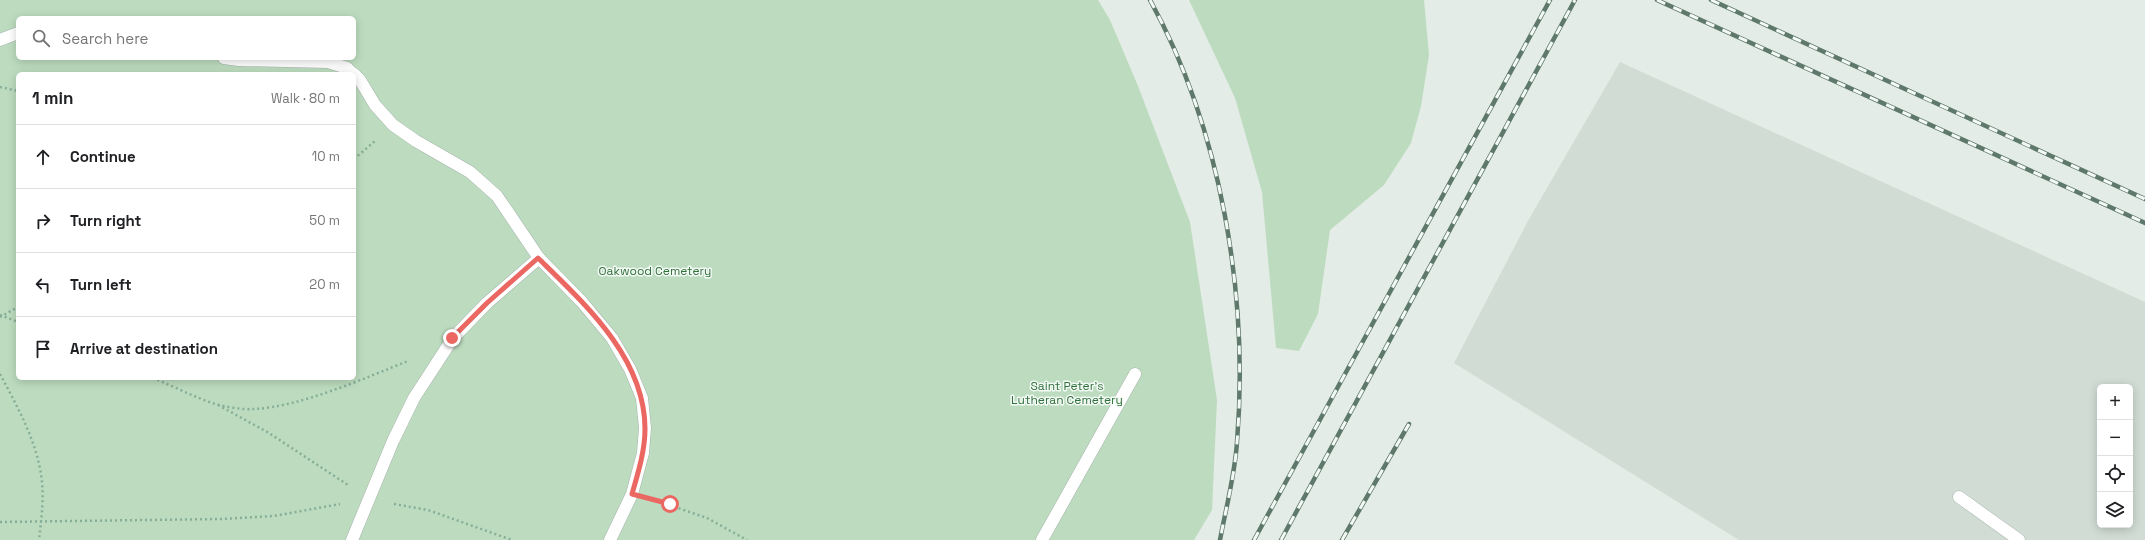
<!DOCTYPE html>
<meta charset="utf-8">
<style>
:root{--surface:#fff;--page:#f6f6f6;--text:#202124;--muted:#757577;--line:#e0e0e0}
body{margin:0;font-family:"Space Grotesk",sans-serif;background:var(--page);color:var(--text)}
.controls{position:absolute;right:12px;bottom:12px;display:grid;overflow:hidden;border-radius:6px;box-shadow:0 2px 10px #0003}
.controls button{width:36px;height:36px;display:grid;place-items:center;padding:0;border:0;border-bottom:1px solid var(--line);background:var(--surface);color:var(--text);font:20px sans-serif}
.stop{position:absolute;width:12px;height:12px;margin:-9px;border:3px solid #eb6762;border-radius:50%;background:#fff}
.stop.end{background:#eb6762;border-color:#fff;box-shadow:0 1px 4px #0008}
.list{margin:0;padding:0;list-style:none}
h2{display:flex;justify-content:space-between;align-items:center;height:52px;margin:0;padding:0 16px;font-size:17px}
h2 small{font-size:13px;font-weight:400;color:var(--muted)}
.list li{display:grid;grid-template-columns:26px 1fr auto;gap:12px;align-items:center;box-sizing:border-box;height:64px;padding:0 16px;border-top:1px solid var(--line)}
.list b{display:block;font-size:15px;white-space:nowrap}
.list em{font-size:13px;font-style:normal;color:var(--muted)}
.icon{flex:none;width:22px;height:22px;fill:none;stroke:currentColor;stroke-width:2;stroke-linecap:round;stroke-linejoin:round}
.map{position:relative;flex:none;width:2145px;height:540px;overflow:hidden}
.search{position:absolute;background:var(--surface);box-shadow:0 2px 10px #0003;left:16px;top:16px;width:340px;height:44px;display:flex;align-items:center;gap:10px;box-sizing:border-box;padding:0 14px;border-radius:6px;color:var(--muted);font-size:15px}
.panel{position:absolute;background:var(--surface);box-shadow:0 2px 10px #0003;left:16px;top:72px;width:340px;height:308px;border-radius:6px}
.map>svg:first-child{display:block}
.built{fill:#d1dcd5;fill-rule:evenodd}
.green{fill:#bddcbf;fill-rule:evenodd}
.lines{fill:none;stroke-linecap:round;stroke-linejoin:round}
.lane-casing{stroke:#a6b4ac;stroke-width:13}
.path{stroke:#85ae99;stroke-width:2.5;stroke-dasharray:2 3;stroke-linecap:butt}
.lane{stroke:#fff;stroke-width:12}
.rail-casing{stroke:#5e786c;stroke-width:4.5}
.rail{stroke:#f3f9f5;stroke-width:3;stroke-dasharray:9;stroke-linecap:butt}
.route{stroke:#eb6762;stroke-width:5}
.labels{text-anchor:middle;stroke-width:3;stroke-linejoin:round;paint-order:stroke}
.park-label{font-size:12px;fill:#30713b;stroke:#f3f9f5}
</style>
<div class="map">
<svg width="2145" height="540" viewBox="0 0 2145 540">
<rect width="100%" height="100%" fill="#e3ece6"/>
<path class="built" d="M1620,62L2145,302V540H1739L1454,363L1529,219ZM2100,387H2130V525H2100Z"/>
<g class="green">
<path d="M0,0H1098L1110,20L1138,86L1190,222L1217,400L1212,510L1194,540H0ZM18,18H354V58H18ZM18,74H354V378H18Z"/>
<path d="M1189,0H1424L1429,55L1421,106L1411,143L1384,185L1330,230L1318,314L1299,351L1276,348L1262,192L1235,98Z"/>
</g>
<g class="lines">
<g class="lane-casing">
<g id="lane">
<path d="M0,40L18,33"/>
<path d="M224,58L239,60L328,62L347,68L353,74"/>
<path d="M354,74L360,80L375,105L393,125L416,141L470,172L497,196L539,258L582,302L612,338L630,369L642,398L645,428L643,453L632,494L610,540"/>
<path d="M1959,497L2019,540"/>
<path d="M352,540L393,441L414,398L453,338L487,303L539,258"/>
<path d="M1042,540L1135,374"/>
</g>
</g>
<g class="path">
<path d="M0,87L18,91"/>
<path d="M354,159L375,141"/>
<path d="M0,315L18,322"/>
<path d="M0,317L18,307"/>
<path d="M0,374C18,408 38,443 42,482C44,501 41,521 39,540"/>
<path d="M153,378C173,386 194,397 215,404C226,407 243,410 254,409C300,407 365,378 408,361"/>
<path d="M218,405L269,433L348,485"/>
<path d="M655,500L707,518L747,540"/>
<path d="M394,504L428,510L512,540"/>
<path d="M0,522L221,519L274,516L340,504"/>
</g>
<use href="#lane" class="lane"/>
<g class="rail-casing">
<g id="rail">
<path d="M1150,0C1221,129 1249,295 1237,442C1235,474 1226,508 1220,540"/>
<path d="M1657,0L2145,223"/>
<path d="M1711,0L2145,199"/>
<path d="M1254,540L1550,0"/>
<path d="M1281,540L1575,0"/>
<path d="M1342,540L1409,424"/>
</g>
</g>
<use href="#rail" class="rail"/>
</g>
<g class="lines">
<path class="route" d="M452,338L487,303L538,258C585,304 645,358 645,429C645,451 638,473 632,494L670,504"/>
</g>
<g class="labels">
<g class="park-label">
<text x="655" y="275">Oakwood Cemetery</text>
<text x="1067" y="390">Saint Peter's<tspan x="1067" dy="14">Lutheran Cemetery</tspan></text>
</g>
</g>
</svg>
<div class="controls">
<button>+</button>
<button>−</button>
<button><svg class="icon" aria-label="locate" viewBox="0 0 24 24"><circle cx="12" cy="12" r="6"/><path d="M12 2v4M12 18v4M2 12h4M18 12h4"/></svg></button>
<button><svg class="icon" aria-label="layers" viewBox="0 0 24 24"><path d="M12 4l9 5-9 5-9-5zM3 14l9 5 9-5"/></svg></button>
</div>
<div class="stop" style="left:670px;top:504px"></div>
<div class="stop end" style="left:452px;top:338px"></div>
<div class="search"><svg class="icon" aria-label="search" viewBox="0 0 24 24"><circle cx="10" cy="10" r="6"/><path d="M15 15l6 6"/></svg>Search here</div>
<section class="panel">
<h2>1 min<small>Walk · 80 m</small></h2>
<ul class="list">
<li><svg class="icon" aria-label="ahead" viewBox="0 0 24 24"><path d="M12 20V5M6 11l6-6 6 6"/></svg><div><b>Continue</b></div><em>10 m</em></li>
<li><svg class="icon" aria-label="right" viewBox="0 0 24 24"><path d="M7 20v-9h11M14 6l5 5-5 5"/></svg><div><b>Turn right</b></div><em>50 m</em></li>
<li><svg class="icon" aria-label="left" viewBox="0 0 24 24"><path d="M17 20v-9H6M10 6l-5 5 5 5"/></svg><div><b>Turn left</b></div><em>20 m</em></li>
<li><svg class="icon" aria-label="arrive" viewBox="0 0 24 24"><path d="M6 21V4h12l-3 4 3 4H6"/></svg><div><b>Arrive at destination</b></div></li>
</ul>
</section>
</div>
